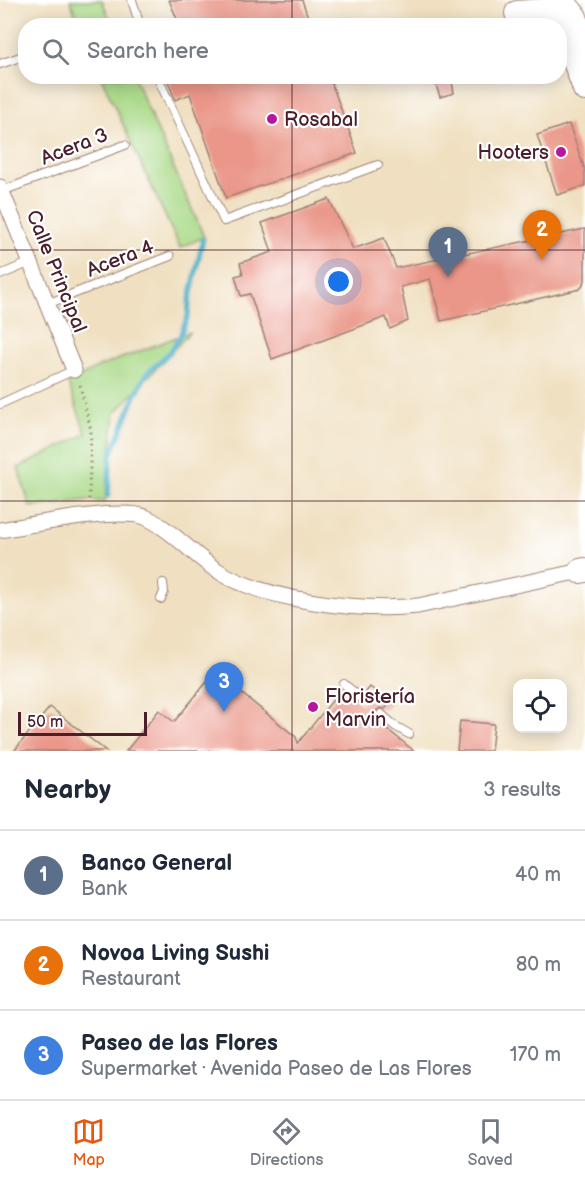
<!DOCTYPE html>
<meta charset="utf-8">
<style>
:root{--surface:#fff;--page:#f6f6f7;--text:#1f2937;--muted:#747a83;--line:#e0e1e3;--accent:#ea580c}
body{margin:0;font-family:"Balsamiq Sans",sans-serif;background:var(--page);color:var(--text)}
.controls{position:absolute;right:18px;bottom:18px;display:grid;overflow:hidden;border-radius:12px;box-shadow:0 3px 15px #0003}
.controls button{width:54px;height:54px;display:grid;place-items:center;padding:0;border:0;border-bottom:2px solid var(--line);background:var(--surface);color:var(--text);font:30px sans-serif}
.scale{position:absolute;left:18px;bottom:15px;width:129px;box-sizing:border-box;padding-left:6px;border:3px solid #4a1f2b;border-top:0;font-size:16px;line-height:21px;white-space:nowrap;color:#4a1f2b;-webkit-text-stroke:4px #fff;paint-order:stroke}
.you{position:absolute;left:339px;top:282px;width:21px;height:21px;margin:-15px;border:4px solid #fff;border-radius:50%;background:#1a73e8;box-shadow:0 0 0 9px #1a73e833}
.badge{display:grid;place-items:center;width:39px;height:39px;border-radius:50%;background:var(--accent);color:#fff;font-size:20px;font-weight:700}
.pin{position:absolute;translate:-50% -50px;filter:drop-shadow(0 2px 3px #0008)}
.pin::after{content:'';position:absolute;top:32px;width:21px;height:18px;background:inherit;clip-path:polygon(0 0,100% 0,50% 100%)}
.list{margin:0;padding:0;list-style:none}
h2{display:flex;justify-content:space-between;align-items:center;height:78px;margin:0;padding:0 24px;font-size:26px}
h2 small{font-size:20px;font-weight:400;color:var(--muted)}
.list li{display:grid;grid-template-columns:39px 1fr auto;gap:18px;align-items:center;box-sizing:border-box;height:90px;padding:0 24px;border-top:2px solid var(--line)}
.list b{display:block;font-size:22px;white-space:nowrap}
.list p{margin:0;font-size:20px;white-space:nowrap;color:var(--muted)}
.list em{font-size:20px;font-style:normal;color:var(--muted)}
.icon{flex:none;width:33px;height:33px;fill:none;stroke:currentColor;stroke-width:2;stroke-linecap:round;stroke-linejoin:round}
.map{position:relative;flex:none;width:585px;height:751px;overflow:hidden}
.search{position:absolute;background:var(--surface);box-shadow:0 3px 15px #0003;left:18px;right:18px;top:18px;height:66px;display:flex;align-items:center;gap:15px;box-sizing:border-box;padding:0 21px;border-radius:24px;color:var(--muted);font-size:22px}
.sheet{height:348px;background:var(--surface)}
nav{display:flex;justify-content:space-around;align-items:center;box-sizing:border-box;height:84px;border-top:2px solid var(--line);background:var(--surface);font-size:16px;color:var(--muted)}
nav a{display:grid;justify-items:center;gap:3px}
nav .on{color:var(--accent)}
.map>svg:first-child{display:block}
.green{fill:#a9d987;stroke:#7a7c59;stroke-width:1.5}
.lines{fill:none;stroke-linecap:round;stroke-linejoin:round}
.stream{stroke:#4aafc9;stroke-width:5}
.building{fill:#ea9688}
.service-casing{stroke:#9d8076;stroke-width:10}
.minor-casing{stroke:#9d8076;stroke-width:17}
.primary-casing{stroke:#9d8076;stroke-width:26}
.path{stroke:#9d8076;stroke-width:3;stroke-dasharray:1.5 4.5;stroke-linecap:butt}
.service{stroke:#fff;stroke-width:8}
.minor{stroke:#fff;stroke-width:15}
.primary{stroke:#fff;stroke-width:24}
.grid{fill:none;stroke:#4a1f2b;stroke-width:1.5;stroke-opacity:0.55}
.poi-dot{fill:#b5179e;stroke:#fff;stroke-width:2}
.labels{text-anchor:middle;stroke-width:4.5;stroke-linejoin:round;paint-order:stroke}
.poi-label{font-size:20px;fill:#4a1f2b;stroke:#fff;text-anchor:start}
.street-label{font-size:20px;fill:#4a1f2b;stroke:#fff}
</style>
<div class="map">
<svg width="585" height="751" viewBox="0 0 585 751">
<rect width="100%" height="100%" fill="#fff"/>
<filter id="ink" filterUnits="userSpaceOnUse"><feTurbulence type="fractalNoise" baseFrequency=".0167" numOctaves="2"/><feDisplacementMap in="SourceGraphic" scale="12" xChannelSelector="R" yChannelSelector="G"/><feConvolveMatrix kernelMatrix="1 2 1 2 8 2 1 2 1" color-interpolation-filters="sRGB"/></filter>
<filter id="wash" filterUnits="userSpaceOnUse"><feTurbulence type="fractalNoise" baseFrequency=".008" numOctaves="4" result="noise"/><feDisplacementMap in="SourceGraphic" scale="24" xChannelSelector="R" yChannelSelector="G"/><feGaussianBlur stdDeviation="1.35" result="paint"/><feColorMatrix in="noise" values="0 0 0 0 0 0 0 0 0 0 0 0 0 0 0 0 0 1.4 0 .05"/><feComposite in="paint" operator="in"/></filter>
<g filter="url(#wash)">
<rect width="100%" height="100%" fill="#f0e0c1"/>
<g class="green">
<path d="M70,0H102L112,25H79Z"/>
<path d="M101,77H134L204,237L180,248Z"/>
<path d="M190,332L115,413L105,502L89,500L30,507L18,468L86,434L68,383L101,366Z"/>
</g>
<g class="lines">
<path class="stream" d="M108,496L111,455L136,394L147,373L170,352L180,336L188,316L189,303L203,239"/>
</g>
<g id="blocks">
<g class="building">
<path d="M169,0H302L311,26H180Z"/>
<path d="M166,76H329L357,153L226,198L190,94L175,100Z"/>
<path d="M433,76H451L454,93L440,97Z"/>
<path d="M569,124L585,170V186L557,195L537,135Z"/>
<path d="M329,199L353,249L384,238L396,268L585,229V281L580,289L441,321L430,279L401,287L408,321L390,329L386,317L272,359L250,294L241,296L235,276L243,274L240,263L272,252L262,223Z"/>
<path d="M215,672L296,737L298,743L341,690L361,704L366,701L367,696L365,693L370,687L390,703L385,709L380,708L376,711V720L414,751H126L159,710L174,722Z"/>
<path d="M50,707L106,751H14Z"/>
<path d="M460,721L494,724L491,751H457Z"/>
</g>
</g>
</g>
<g filter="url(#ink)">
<use href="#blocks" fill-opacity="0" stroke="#9d8076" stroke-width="1.5"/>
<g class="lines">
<g class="service-casing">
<g id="service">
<path d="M132,0L140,26"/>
<path d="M0,64L26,55"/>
<path d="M157,76L224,221L378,165"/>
<path d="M2,191L125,145"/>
<path d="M0,275L31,262"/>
<path d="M47,304L170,256"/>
<path d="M0,404L74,370"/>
<path d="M161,599L164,592L163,583"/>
<path d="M344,684L361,698"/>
<path d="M381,714L395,726L409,734"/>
</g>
</g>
<g class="minor-casing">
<g id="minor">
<path d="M0,187L74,370"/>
<path d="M0,530C30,525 120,507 145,517C168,527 193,554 215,569C262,601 362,612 418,606L585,570"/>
</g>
</g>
<g class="primary-casing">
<g id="primary">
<path d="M517,13L569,9L575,17L585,48"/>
<path d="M564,31L585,89"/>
<path d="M580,571L585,570"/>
</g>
</g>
<path class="path" d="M80,385L91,431L89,500"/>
<use href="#service" class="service"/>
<use href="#minor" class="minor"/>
<use href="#primary" class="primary"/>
</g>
</g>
<path class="grid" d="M292,0V26M292,76V751M0,250H585M0,501H585"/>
<g class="poi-dot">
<circle cx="272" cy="119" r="6"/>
<circle cx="561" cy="152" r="6"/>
<circle cx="313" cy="707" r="6"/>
</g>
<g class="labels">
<g class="poi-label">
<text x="284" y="126">Rosabal</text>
<text x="549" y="159" text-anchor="end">Hooters</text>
<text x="325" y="703">Floristería<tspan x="325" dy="23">Marvin</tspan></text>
</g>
<g class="street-label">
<text transform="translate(74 146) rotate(-21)" y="7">Acera 3</text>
<text transform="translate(120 258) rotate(-21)" y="7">Acera 4</text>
<text transform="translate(57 271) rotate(68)" y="7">Calle Principal</text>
</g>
</g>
</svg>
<div class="controls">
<button><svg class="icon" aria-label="locate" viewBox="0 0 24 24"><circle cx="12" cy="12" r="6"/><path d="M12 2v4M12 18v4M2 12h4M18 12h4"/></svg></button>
</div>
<div class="scale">50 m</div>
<div class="you"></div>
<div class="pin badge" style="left:448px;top:277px;background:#5c6f8a">1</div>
<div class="pin badge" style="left:542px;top:260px;background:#e8710a">2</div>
<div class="pin badge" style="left:224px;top:712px;background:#3f7fe0">3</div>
<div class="search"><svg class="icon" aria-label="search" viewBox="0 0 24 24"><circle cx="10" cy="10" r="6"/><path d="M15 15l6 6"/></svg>Search here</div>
</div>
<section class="sheet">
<h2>Nearby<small>3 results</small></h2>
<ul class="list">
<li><span class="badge" style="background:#5c6f8a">1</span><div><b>Banco General</b><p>Bank</p></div><em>40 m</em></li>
<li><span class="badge" style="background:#e8710a">2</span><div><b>Novoa Living Sushi</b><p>Restaurant</p></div><em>80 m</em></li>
<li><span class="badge" style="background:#3f7fe0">3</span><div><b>Paseo de las Flores</b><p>Supermarket · Avenida Paseo de Las Flores</p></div><em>170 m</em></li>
</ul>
</section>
<nav>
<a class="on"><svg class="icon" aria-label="map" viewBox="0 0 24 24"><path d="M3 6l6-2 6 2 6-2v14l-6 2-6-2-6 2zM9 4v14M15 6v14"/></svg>Map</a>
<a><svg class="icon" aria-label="directions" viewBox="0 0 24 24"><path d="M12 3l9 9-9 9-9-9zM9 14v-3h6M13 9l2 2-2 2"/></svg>Directions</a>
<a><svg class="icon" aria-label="saved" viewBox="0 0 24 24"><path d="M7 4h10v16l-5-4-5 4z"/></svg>Saved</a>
</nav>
